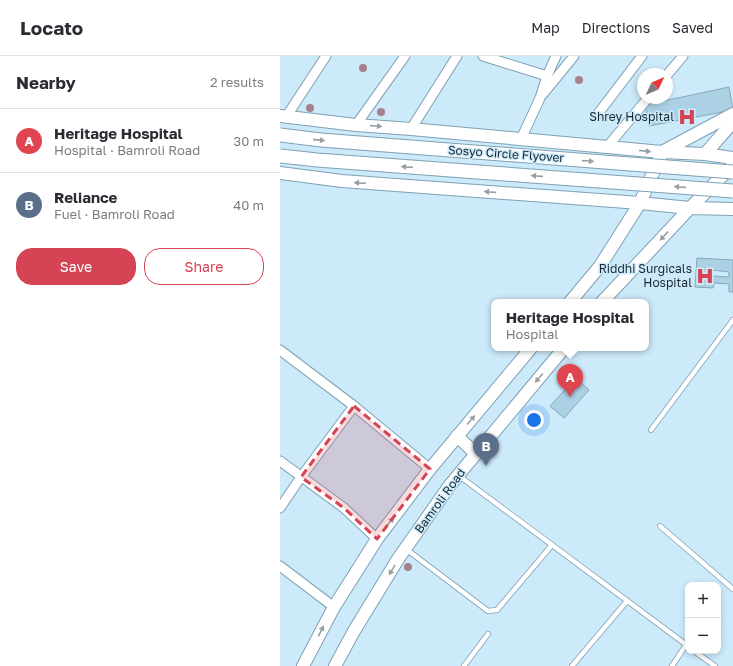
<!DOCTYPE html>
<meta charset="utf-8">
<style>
:root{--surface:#fff;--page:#f2f2f3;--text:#2b2b33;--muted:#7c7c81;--line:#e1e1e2;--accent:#d44454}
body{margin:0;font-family:"Golos Text",sans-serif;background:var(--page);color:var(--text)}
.controls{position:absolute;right:12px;bottom:12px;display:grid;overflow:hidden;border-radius:8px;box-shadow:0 2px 6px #0003}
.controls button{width:36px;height:36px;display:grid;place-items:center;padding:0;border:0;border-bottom:1px solid var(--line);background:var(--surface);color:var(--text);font:20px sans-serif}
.compass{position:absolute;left:357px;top:12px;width:36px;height:36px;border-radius:50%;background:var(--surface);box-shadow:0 2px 6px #0003;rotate:46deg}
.you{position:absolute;left:254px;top:364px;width:14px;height:14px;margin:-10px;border:3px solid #fff;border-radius:50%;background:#1a73e8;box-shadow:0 0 0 6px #1a73e833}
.badge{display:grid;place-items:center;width:26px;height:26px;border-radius:50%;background:var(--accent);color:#fff;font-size:13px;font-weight:700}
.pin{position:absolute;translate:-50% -33px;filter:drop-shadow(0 1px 2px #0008)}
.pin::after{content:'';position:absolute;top:21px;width:14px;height:12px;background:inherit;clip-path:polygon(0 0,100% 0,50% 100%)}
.popup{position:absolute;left:211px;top:243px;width:158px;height:52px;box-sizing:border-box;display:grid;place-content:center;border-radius:8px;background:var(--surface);filter:drop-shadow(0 1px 3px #0005);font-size:13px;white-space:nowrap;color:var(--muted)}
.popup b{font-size:15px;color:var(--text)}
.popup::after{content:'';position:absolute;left:50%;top:100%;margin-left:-8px;border:8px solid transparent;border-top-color:var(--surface)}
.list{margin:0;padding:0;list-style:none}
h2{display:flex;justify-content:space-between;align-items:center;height:52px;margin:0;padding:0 16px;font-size:17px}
h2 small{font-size:13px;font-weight:400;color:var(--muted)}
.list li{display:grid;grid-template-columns:26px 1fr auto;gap:12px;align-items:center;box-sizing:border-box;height:64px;padding:0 16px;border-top:1px solid var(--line)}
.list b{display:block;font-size:15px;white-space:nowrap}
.list p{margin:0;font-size:13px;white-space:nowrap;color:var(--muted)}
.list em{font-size:13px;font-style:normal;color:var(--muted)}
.actions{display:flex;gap:8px;padding:12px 16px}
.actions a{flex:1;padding:9px 0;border:1px solid var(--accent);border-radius:16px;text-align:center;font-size:14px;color:var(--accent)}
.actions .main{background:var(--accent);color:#fff}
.map{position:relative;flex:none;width:453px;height:610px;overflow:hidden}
header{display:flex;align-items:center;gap:24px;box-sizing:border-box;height:56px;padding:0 20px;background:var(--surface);border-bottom:1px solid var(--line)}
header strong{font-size:19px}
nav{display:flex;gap:22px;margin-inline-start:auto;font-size:14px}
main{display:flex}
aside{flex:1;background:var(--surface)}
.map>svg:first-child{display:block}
.building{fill:#acd0e4;stroke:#86a9bc;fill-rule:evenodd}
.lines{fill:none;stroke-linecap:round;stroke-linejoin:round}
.service-casing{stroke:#7ea1b4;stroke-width:6}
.minor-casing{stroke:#7ea1b4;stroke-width:11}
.tertiary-casing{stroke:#7ea1b4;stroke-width:14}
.service{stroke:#fff;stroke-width:4.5}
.minor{stroke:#fff;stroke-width:9}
.tertiary{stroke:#fff;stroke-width:12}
.secondary-bridge-casing{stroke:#7ea1b4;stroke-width:15;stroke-linecap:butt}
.secondary-bridge{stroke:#fff;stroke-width:13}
.tree{fill:#a5808d}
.oneway{fill:#989fa2}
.marked{fill:#d44454;fill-opacity:0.2;stroke:#d44454;stroke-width:3;stroke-dasharray:8 5;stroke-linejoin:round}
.labels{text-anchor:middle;stroke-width:3;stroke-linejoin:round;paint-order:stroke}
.poi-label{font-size:12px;fill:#1b2930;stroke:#cdeafa;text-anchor:end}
.street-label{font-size:12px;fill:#1b2930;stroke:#cdeafa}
</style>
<header>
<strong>Locato</strong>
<nav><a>Map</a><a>Directions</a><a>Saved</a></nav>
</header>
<main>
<aside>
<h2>Nearby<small>2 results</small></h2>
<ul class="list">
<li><span class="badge" style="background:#e0444e">A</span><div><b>Heritage Hospital</b><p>Hospital · Bamroli Road</p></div><em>30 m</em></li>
<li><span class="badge" style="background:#5c6f8a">B</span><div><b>Reliance</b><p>Fuel · Bamroli Road</p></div><em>40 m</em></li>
</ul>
<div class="actions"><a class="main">Save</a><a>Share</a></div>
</aside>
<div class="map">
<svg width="453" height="610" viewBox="0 0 453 610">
<rect width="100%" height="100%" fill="#cdeafa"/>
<g class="building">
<path d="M449,31L453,54L369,70L365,49Z"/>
<path d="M417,202L453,204V236H449V228L434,227L433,232L415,231ZM432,214L449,216V221L432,220Z"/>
<path d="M296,322L309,334L284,362L270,350Z"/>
</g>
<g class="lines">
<g class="service-casing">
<g id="service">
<path d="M371,374L453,264"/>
<path d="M178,419L408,590"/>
<path d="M380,470L453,533"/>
<path d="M126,493L208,555L217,554L272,489"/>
<path d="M414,595L435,610"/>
<path d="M184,610L208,578"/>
<path d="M292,610L347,545"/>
<path d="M392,610L406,589"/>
</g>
</g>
<g class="minor-casing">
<g id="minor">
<path d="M203,0L267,20"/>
<path d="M387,19L403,0"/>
<path d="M263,38L294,0"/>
<path d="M317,59L362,0"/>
<path d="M6,61L46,0"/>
<path d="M76,69L125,0"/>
<path d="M131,73L177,0"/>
<path d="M241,83L260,42L267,20L276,0"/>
<path d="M327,91L368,42"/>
<path d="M0,294L74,350L150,413"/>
<path d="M0,405L64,452L97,483"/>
<path d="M0,452L21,421L74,350"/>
<path d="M0,510L54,551"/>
</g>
</g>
<g class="tertiary-casing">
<g id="tertiary">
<path d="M0,60L76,69L131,73L382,96L453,58"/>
<path d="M425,98L453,66"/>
<path d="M452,110L410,152L360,147L382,96L425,98L453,102"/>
<path d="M0,117L62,125L360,147L320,210L290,246"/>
<path d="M322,246L410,152L453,153"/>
<path d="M177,380L196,398"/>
<path d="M23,610L54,551L97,483L150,413L251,292"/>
<path d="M55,610L74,575L118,503L170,429L284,292"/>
</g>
</g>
<use href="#service" class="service"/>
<use href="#minor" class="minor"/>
<use href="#tertiary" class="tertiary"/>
<g class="secondary-bridge-casing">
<g id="secondary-bridge">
<path d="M0,79L41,84L453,116"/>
<path d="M0,100L37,104L453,135"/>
</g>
</g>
<use href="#secondary-bridge" class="secondary-bridge"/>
</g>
<g class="tree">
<circle cx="83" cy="12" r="4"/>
<circle cx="299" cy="24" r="4"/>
<circle cx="30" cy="52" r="4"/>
<circle cx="101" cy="56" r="4"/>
<circle cx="128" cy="511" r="4"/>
</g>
<defs><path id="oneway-solid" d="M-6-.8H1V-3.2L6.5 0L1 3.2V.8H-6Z"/></defs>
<g class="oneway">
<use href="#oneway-solid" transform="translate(96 70) rotate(4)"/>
<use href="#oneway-solid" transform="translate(39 84) rotate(6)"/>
<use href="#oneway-solid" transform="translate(365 95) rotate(6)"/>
<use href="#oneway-solid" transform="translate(308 105) rotate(4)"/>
<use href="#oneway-solid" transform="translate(127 111) rotate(-176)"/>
<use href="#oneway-solid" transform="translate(257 120) rotate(-176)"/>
<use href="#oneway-solid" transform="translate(80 127) rotate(-176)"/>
<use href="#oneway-solid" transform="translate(400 131) rotate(-176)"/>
<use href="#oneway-solid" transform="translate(210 136) rotate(-176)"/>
<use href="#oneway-solid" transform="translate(384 180) rotate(133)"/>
<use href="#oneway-solid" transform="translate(259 322) rotate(130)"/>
<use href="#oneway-solid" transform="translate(191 364) rotate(-50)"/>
<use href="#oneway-solid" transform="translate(110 466) rotate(-53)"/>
<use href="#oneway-solid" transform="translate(112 514) rotate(121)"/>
<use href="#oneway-solid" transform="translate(41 575) rotate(-63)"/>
</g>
<path class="marked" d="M74,350L150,413L97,483L64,452L21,421Z"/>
<defs>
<g id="hospital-bare" transform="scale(1.38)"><path d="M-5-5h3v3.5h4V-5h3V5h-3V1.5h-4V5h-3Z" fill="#d44454" stroke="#cdeafa" stroke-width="2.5" paint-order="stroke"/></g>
</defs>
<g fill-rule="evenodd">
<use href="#hospital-bare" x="407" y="61"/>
<use href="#hospital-bare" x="425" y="220"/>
</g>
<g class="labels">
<g class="poi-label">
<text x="394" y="65">Shrey Hospital</text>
<text x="412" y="217">Riddhi Surgicals<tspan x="412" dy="14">Hospital</tspan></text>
</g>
<g class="street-label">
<text transform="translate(226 98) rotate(4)" y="4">Sosyo Circle Flyover</text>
<text transform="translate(160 445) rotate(-54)" y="4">Bamroli Road</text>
</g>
</g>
</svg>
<div class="controls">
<button>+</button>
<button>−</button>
</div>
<svg class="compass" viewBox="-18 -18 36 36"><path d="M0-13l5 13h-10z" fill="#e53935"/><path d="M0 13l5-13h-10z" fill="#7c7c81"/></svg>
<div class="you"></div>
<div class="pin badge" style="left:290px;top:341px;background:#e0444e">A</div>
<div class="popup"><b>Heritage Hospital</b>Hospital</div>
<div class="pin badge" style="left:206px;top:410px;background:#5c6f8a">B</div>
</div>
</main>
